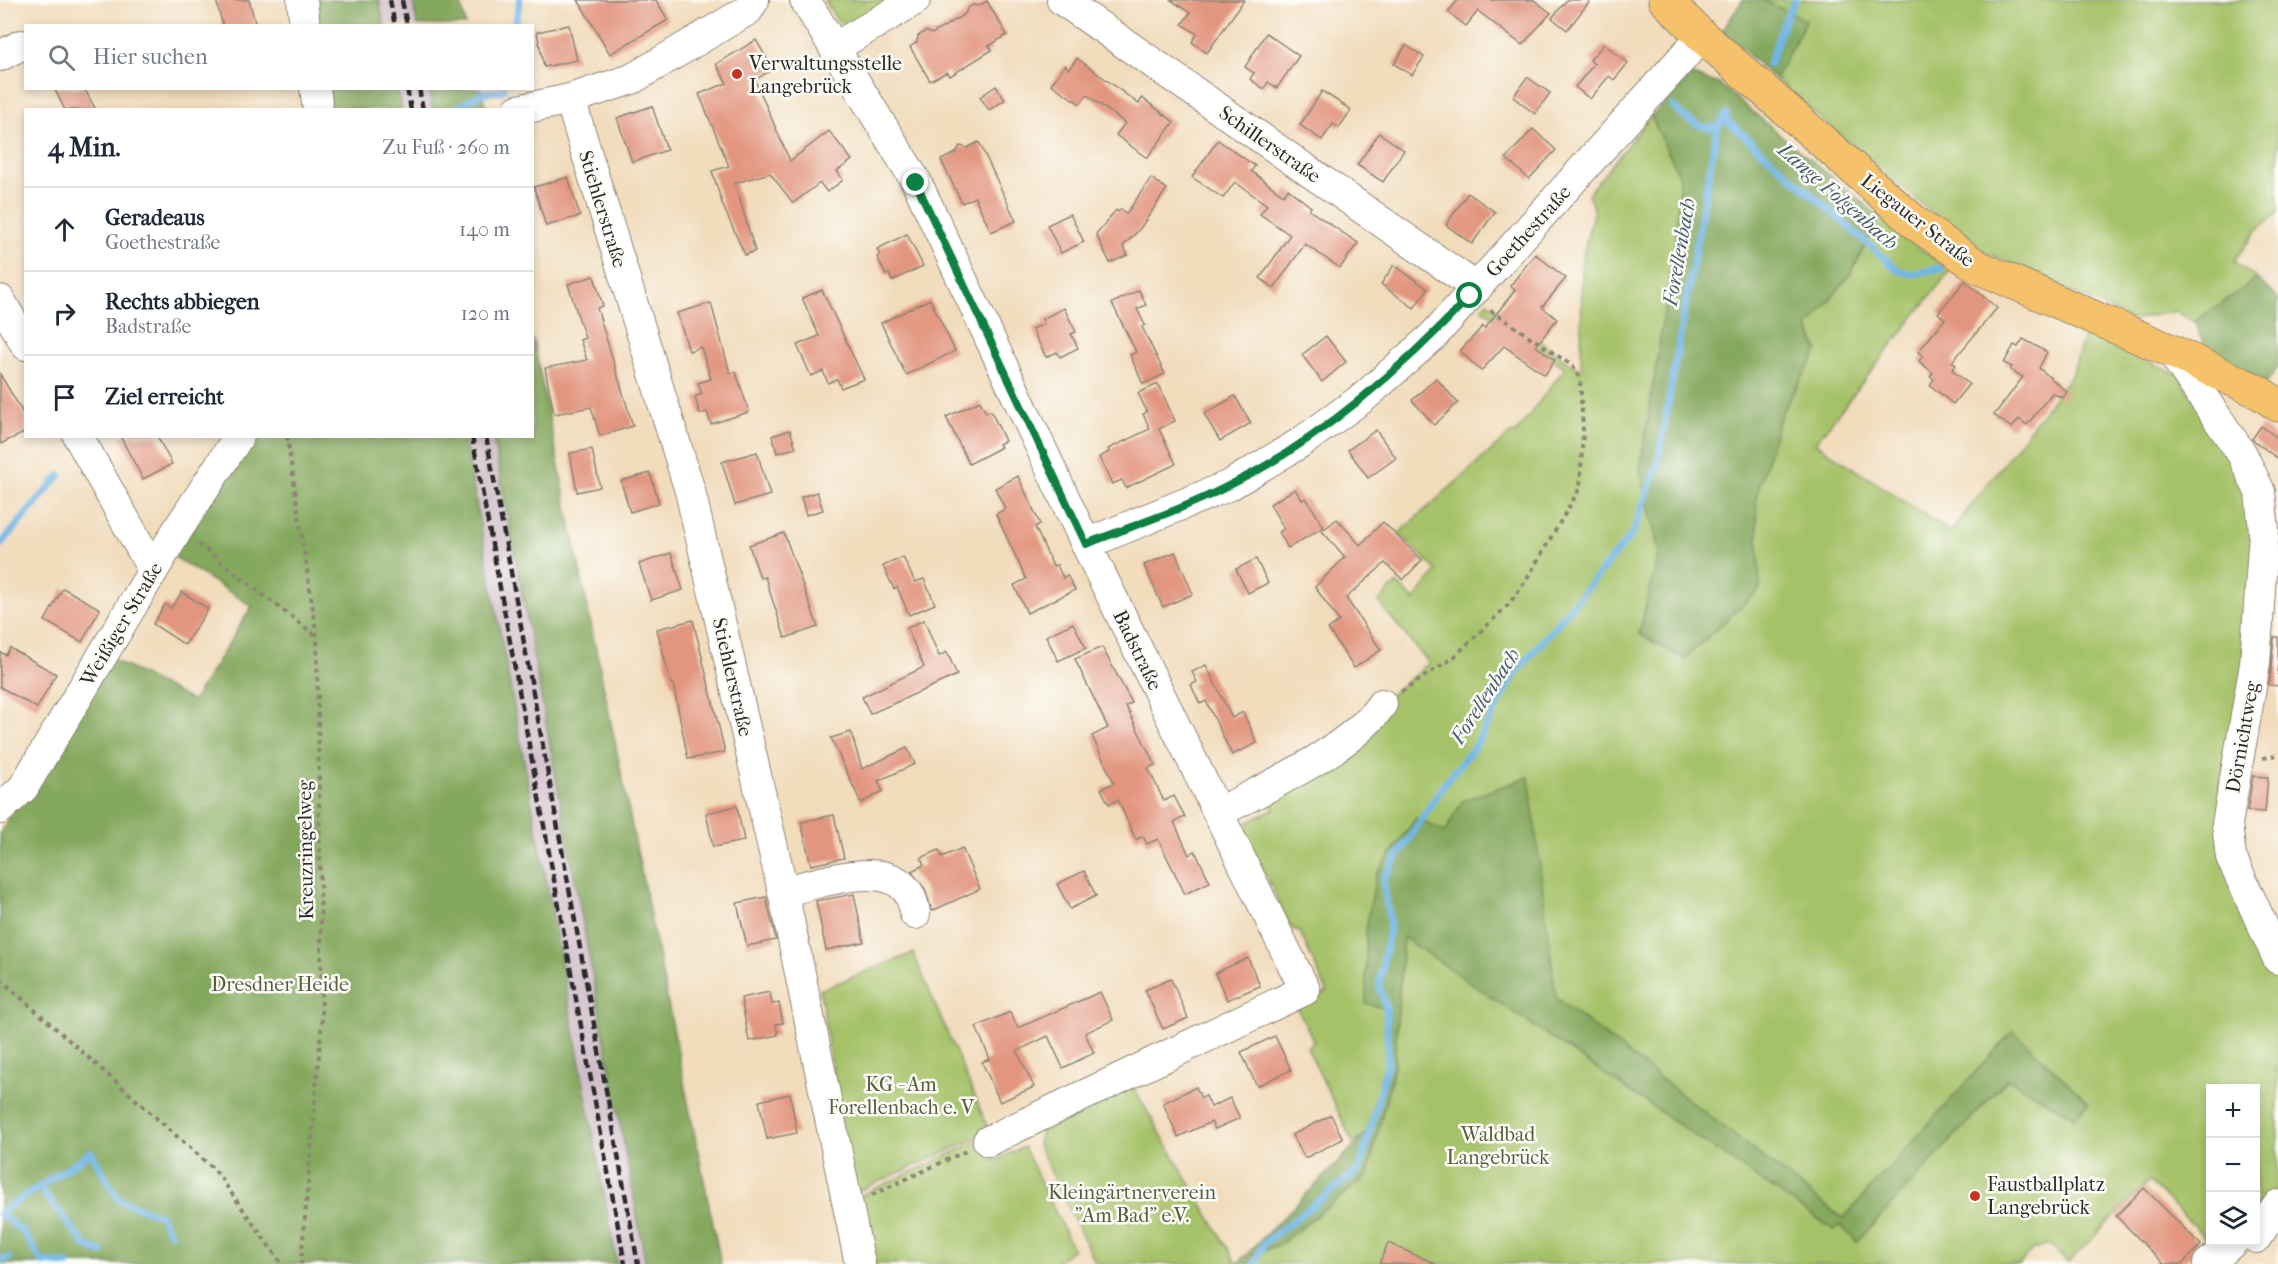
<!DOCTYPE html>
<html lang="de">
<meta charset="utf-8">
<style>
:root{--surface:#fff;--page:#f6f6f7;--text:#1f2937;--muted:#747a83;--line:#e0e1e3}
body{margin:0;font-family:"IM FELL French Canon",serif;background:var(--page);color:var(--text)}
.controls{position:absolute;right:18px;bottom:18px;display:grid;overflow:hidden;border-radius:0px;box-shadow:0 3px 9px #0003}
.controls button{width:54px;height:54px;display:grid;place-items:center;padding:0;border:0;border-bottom:2px solid var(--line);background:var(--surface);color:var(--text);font:30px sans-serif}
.stop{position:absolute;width:18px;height:18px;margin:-14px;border:4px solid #0b8043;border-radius:50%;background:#fff}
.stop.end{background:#0b8043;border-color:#fff;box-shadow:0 2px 6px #0008}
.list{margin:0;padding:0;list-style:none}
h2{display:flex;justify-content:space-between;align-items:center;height:78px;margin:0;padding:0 24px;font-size:26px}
h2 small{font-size:20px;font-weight:400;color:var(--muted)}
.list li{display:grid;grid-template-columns:39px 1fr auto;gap:18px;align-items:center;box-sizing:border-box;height:84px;padding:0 24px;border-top:2px solid var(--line)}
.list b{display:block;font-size:22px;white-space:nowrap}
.list p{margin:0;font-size:20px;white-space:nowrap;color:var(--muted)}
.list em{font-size:20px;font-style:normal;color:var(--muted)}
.icon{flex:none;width:33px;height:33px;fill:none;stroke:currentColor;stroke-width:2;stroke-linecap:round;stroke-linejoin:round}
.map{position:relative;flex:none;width:2278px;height:1264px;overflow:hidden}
.search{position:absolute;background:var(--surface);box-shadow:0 3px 9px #0003;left:24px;top:24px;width:510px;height:66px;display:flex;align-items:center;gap:15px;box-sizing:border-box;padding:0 21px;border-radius:0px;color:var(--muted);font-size:22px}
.panel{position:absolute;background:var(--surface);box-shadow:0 3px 9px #0003;left:24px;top:108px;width:510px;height:330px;border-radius:0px}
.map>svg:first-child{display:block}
.industrial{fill:#d1bdc9}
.green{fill:#a6c269;stroke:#68764a;stroke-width:1.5}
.forest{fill:#84a85d;stroke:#586a44;stroke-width:1.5}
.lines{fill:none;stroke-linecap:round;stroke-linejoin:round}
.stream{stroke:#70b5e6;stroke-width:7}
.building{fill:#e2957f}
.minor-casing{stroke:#8e8474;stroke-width:32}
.major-casing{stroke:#8e8474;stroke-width:35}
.path{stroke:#8e8474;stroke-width:4;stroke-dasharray:4.5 4.5;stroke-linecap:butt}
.minor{stroke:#fff;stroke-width:30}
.major{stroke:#f5c16b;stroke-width:33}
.rail{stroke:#2b2b2b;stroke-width:4.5;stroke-dasharray:9 4.5;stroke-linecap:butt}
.route{stroke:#0b8043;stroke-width:8}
.poi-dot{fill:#c8321e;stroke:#fdfcf7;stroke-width:2}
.labels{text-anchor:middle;stroke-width:5;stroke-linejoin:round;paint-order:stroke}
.poi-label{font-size:20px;fill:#2b2b2b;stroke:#fdfcf7;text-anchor:start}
.street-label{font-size:20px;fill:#2b2b2b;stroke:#fdfcf7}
.park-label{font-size:20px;fill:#566041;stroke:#fdfcf7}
.water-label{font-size:21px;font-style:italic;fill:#435b6c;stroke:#fdfcf7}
</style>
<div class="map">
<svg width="2278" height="1264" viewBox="0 0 2278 1264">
<rect width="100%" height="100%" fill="#fdfcf7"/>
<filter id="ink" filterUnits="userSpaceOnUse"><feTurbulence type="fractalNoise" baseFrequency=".0167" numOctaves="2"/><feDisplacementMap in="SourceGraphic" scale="12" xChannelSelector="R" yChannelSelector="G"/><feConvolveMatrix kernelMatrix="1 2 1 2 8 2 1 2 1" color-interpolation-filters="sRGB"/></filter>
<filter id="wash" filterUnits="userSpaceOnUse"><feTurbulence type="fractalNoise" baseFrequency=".008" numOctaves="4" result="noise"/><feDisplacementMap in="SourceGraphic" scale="24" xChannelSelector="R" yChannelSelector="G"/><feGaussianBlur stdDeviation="1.35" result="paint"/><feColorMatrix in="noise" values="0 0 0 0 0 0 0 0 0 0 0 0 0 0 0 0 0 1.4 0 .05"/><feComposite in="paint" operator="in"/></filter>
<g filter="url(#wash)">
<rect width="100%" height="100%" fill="#f1dcbc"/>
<g class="industrial">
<path d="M379,0H413L417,25H384Z"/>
<path d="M398,89H429L432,109H402Z"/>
<path d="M464,437H493L646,1264H617Z"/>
</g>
<g class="green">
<path d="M825,0H898L854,27L837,21Z"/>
<path d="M1763,0H2278V213L2256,231L2234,261L2257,279L2194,322L2176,311L2132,320L1970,245L1775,79L1806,21Z"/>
<path d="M1651,116L1680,177L1675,243L1640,469L1659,551L1639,634L1760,589L1756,497L1781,413L1818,351L1808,327L1851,273L1880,217C1903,235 1925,256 1953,267L1815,443L1951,532L2072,374L2085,334L2178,374L2242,473L2257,527L2225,863L2278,983V1187L2256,1208V1088H2210V1242H2217L2212,1244L2149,1181L2068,1263L2049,1244L2032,1250L2020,1264H1248L1252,1255L1280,1244L1367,1176L1394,1067L1403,937L1834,1230L1839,1224L1857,1241L2008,1079L2074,1117L2013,1031L1843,1219L1556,998L1528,777L1463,801L1367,1004L1384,1007L1386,1060L1366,1134L1353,1143L1307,1047L1314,1042L1297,1007L1327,992L1300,932L1291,928L1242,825L1274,809L1268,797L1429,663L1378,602L1397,583L1414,600L1437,571L1399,533L1510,434L1516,433L1565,368L1482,309L1487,302L1581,371L1582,260L1594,209L1588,194Z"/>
<path d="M913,953L990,1132L852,1194L820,990Z"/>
<path d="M1132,1085L1237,1264H1096L1038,1145L1041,1130Z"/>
<path d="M983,1139L993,1161L1024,1147L1073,1249L1054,1264H867L855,1198Z"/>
</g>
<g class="forest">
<path d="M302,0H379L384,25H306Z"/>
<path d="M413,0H460L466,25H417Z"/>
<path d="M1743,0H1763L1806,20L1775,79L1722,31Z"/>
<path d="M1692,75L1719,84L1880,217L1851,273L1808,327L1818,351L1781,413L1756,497L1760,589L1684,659L1639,634L1659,551L1640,469L1675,243L1680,177L1651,116Z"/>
<path d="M315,89H397L402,109H318Z"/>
<path d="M429,89H481L486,109H432Z"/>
<path d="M2257,279L2278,298V367L2266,383L2207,351L2194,322Z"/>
<path d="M533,339L721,1264H646L493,437L532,436Z"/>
<path d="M239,437H464L617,1264H0V834L102,654L193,701L252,606L165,551Z"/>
<path d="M1529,777L1556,998L1843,1219L2013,1031L2089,1103L2075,1117L2007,1079L1857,1242L1840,1225L1834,1230L1403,937L1394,1067L1367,1176L1280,1244L1252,1255L1247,1264H1237L1366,1134L1386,1060L1384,1008L1366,1004V929L1376,875L1416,818L1445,832L1462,801Z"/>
</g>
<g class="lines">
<g class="stream">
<path d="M515,26L520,0"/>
<path d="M1769,65L1784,22L1795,0"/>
<path d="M1673,106C1687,120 1697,128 1717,128"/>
<path d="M454,110L482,93L503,91L504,88"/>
<path d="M1724,118L1899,271L1913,274L1941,268"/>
<path d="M0,545L60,475"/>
<path d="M39,1187L87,1247L102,1252"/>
<path d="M0,1213L91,1152L119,1200L161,1216L170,1234"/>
<path d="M0,1213L24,1233L42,1262L68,1264"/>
<path d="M0,1261L9,1258"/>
<path d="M1254,1264L1264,1243L1360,1169L1388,1061L1386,1007L1379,986L1390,924L1383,879L1445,783L1475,746L1515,674L1633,533L1657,466L1717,128L1727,114"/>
</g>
</g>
<g id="blocks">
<g class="building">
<path d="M216,0H249L256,26H223Z"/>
<path d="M578,0H656L668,20L610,54Z"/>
<path d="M1171,0H1244L1207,53L1192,42L1197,34L1182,24L1190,13Z"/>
<path d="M1458,0H1534L1551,13L1522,45L1478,11L1466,26L1448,12Z"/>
<path d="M1567,0H1591L1567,30L1552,18Z"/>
<path d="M987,1L1007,35L989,46L992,50L950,76L947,72L930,81L910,47L917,42L918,36L926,31L932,34L965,14L967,9L973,5L978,6Z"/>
<path d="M569,25L577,60L544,67L537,32Z"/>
<path d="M1266,33L1299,56L1277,88L1268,82L1264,89L1250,79L1254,73L1245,67Z"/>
<path d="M756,40L773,69L755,80L790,161L829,131L852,160L837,171L843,180L827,192L820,183L793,203L770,173L735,183L755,251L745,255L723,206L712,171L729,166L699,94L727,83L716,64Z"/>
<path d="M1604,44L1628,63L1614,80L1609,76L1590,99L1575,87L1594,64L1590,60Z"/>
<path d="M1406,45L1424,57L1412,75L1394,64Z"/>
<path d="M1077,58L1139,104L1142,98L1174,122L1147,158L1116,135L1125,123L1087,95L1080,104L1051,84L1065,65L1069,69Z"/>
<path d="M1527,77L1550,93L1535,114L1513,97Z"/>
<path d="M996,86L1005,100L989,110L980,97Z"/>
<path d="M54,88H84L96,110H65Z"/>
<path d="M1322,91L1351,110L1339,128L1333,124L1322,140L1300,125Z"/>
<path d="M652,106L667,150L632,162L617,118Z"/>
<path d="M1533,129L1556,150L1529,179L1506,158Z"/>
<path d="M1379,133L1404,150L1383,182L1357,165Z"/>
<path d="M1218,140L1255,166L1251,171L1283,195L1288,189L1311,207L1309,210L1358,243L1340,268L1305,244L1274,288L1260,278L1290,235L1260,214L1267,205L1235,182L1223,198L1192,177Z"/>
<path d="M979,142L1016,221L991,232L975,197L962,203L941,160L956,153L960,146L967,148Z"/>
<path d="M568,177L580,216L546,226L534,187Z"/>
<path d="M1151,178L1167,189L1139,230L1123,246L1128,255L1110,263L1096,234L1116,210L1118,212L1121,209L1126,214Z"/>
<path d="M1468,193L1495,212L1472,244L1446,225Z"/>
<path d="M1070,214L1084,242L1061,253L1047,225Z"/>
<path d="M907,234L923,266L892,281L889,274L886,275L877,257L880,255L877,249Z"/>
<path d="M1535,254L1566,278L1542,307L1557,319L1536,346L1555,360L1545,375L1504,346L1481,371L1460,351L1483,326L1485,328L1515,290L1510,286Z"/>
<path d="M1394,265L1428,289L1414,308L1381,284Z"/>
<path d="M594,276L603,306L597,308L633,426L600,436L591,407L554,414L545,368L587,360L580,340L585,338L568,284Z"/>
<path d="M1965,281L1997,308L1952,362L1956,365L1952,370L1969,384L1953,404L1930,385L1934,379L1930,376L1933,373L1919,361L1923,355L1918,352L1945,319L1938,313Z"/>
<path d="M822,290L864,379L841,388L837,379L828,383L823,371L811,376L797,345L819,336L802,298Z"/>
<path d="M1139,290L1146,305L1137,309L1145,325L1142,327L1165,374L1143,384L1130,355L1136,352L1112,303Z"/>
<path d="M930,299L955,351L906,375L881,323Z"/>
<path d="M711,303L730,373L736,372L749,412L711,424L707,412L700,414L695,397L702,394L698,383L711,379L701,347L689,351L677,313Z"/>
<path d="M1064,308L1076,332L1071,334L1078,348L1060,357L1057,352L1046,357L1032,329L1044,324L1042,319Z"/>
<path d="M1326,336L1346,362L1322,382L1302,355Z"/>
<path d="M2023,339L2047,352L2039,368L2067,392L2063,398L2052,393L2027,425L2019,419L2012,428L1994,415L2023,377L2010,370L2012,367L2004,363L2014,345L2018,347Z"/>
<path d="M0,374L26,418V432L0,444Z"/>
<path d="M1436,378L1458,403L1434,425L1412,400Z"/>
<path d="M1158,384L1175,421L1159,429L1176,464L1126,488L1122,480L1112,484L1099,457L1109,452L1108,449L1150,429L1143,414L1147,412L1138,393Z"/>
<path d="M1235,396L1251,423L1220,441L1204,414Z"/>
<path d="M980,401L986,413L991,411L1005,441L999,444L1001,447L996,450L969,464L946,417Z"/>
<path d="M2261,426L2278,438V459L2252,439Z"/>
<path d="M790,430L796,448L777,453L772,436Z"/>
<path d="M1376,430L1396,458L1368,478L1348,450Z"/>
<path d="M120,436H157L172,464L143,479Z"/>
<path d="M592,449L600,487L577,492L570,453Z"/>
<path d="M757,452L770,495L735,505L722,462Z"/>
<path d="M650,473L659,503L630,512L621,481Z"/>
<path d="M1018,476L1040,524L1035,527L1053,566L1057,565L1063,578L1067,575L1075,590L1027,613L1014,585L1026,579L996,514L1005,509L995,488Z"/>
<path d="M1295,489L1302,500L1306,498L1324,527L1288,548L1279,532L1284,529L1270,504Z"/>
<path d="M817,492L823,510L806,515L801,497Z"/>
<path d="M1337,519L1360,545L1383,522L1422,560L1403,580L1385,563L1346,598L1381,650L1354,668L1328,629L1339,621L1315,587L1345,557L1322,531Z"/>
<path d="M784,533L818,627L785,638L765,577L760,578L749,545Z"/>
<path d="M1175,552L1193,594L1163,607L1144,565Z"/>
<path d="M671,553L683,590L651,600L639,564Z"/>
<path d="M903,557L915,582L924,579L935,604L909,615L897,587L894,589L883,566Z"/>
<path d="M1256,559L1268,583L1248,593L1236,569Z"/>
<path d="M63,588L100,609L82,642L45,621Z"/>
<path d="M182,592L208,609L185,645L153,624L165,604L171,608Z"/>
<path d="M693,620L725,752L688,759L673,683L671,684L657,629Z"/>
<path d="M924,620L939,656L947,652L957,675L870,714L862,697L924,667L907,628Z"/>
<path d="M1073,623L1086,648L1058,661L1046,636Z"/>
<path d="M2274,637H2278V686L2269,685Z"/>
<path d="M1102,647L1132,703L1126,706L1155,765L1148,768L1164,801L1174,796L1185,817L1174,822L1189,855L1195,851L1210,882L1185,894L1158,839L1147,844L1143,836L1136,840L1118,800L1109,804L1101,789L1114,783L1092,736L1108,728L1075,659Z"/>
<path d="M10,648L56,674L37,708L0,687V652L6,655Z"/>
<path d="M1206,665L1232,718L1243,712L1257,743L1232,755L1206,701L1200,704L1191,685L1197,682L1192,672Z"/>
<path d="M851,732L862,769L907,748L915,764L878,781L883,791L861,803L831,738Z"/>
<path d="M2253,776L2268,777L2265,812L2247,811Z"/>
<path d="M737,806L744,841L713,847L706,813Z"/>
<path d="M834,815L844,858L811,865L801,822Z"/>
<path d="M962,848L980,889L932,911L925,889L911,871L924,865L921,858L939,850L942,857Z"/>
<path d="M1084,871L1096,896L1070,909L1057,884Z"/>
<path d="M854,894L864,942L826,950L816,901Z"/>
<path d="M766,897L776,940L747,946L737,903Z"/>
<path d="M1248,958L1260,986L1227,1000L1215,973Z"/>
<path d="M1171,979L1188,1018L1163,1029L1145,990Z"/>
<path d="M770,992L772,1004L779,1003L783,1023L776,1024L778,1035L749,1041L741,998Z"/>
<path d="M1100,992L1113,1020L1085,1033L1094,1053L1063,1068L1048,1036L1017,1051L1034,1087L1000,1102L982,1062L990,1059L976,1027L1010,1012L1018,1028Z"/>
<path d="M1275,1036L1291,1070L1257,1086L1241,1052Z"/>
<path d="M1196,1087L1201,1098L1206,1096L1211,1107L1230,1098L1240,1118L1215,1129L1211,1122L1178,1137L1163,1103Z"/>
<path d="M790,1094L797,1133L767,1139L759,1101Z"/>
<path d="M1331,1115L1343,1139L1305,1158L1292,1135Z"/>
<path d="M2144,1188L2201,1245L2182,1264H2164L2116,1216Z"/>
<path d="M1388,1243L1436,1264H1379Z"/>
</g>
</g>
</g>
<g filter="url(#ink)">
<use href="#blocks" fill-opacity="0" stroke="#8e8474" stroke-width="1.5"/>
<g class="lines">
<g class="minor-casing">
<g id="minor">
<path d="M302,0L305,26"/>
<path d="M805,0L917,183L1086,544L1305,990L988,1141"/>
<path d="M1062,0L1477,288"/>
<path d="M834,48L915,0"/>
<path d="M0,56L21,45"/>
<path d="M315,88L318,110"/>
<path d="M570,99L690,491L783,891L860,1264"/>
<path d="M518,110L570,99L632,79L748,10L754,0"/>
<path d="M0,300L26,345"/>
<path d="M2171,351L2242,454L2260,492L2264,531L2255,664L2227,824L2231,857L2278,959"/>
<path d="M78,436L153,570"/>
<path d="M1086,544L1230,485L1300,443L1364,397L1433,336L1702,36"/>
<path d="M0,809L23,788L178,529L239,436"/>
<path d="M1218,813C1266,787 1352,749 1382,704"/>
<path d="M783,891C826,883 908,849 915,914"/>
<path d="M2256,1238L2278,1205"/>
<path d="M2208,1264L2233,1242"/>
</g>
</g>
<g class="major-casing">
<path id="major" d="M1665,0L1702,36L1918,225L1978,267L2171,351L2257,391L2278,405"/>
</g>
<g class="path">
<path d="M287,436L317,637L322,1020L301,1264"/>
<path d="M198,544L317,637"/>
<path d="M1401,692L1454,657L1509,604L1528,577L1580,488L1583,431L1580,379L1573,366L1490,310"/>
<path d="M2263,758L2278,755"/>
<path d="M0,979L215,1170L282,1264"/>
<path d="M872,1195L966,1151"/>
</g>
<use href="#minor" class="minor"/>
<use href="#major" class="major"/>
<g class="rail">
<path d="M390,0L395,26"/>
<path d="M402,0L407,26"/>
<path d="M407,88L411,110"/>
<path d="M419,88L423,110"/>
<path d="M472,436L625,1264"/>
<path d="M486,436L638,1264"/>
</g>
</g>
</g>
<g class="lines" filter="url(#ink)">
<path class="route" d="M916,183L1086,544C1134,525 1185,509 1230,485C1319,441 1403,368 1470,296"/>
</g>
<g class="poi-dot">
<circle cx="737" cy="74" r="6"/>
<circle cx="1975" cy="1196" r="6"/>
</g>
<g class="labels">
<g class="poi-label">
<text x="749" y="70">Verwaltungsstelle<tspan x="749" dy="23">Langebrück</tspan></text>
<text x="1987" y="1191">Faustballplatz<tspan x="1987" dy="23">Langebrück</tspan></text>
</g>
<g class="street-label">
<text transform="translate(1270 144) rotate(35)" y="7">Schillerstraße</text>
<text transform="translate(603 209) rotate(73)" y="7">Stiehlerstraße</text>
<text transform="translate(1918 220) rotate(38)" y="7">Liegauer Straße</text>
<text transform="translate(1528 231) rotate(-48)" y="7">Goethestraße</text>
<text transform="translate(121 624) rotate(-59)" y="7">Weißiger Straße</text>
<text transform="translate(1138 650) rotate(64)" y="7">Badstraße</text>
<text transform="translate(733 677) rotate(77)" y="7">Stiehlerstraße</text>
<text transform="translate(2242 737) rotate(-80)" y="7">Dörnichtweg</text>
<text transform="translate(305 850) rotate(-91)" y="7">Kreuzringelweg</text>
</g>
<g class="park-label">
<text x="280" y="991">Dresdner Heide</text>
<text x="901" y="1091">KG - Am<tspan x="901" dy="23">Forellenbach e. V</tspan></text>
<text x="1498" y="1141">Waldbad<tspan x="1498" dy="23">Langebrück</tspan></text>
<text x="1132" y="1199">Kleingärtnerverein<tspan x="1132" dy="23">"Am Bad" e.V.</tspan></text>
</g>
<g class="water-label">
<text transform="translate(1838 196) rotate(41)" y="7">Lange Folgenbach</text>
<text transform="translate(1679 252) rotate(-80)" y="7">Forellenbach</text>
<text transform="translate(1485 696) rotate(-57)" y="7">Forellenbach</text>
</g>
</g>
</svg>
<div class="controls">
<button>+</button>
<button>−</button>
<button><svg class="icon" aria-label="layers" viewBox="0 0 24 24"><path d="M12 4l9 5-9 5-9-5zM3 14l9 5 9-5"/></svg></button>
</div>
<div class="stop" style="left:1470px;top:296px"></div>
<div class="stop end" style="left:916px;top:183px"></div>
<div class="search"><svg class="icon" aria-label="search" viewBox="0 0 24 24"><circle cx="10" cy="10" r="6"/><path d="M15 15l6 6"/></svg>Hier suchen</div>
<section class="panel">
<h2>4 Min.<small>Zu Fuß · 260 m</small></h2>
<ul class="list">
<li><svg class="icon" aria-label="ahead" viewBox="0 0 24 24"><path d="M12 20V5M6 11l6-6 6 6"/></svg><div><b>Geradeaus</b><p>Goethestraße</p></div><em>140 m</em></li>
<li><svg class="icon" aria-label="right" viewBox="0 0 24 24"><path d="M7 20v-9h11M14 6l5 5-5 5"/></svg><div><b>Rechts abbiegen</b><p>Badstraße</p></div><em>120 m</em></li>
<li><svg class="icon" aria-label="arrive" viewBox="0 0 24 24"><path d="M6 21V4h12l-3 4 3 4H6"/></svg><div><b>Ziel erreicht</b></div></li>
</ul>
</section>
</div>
